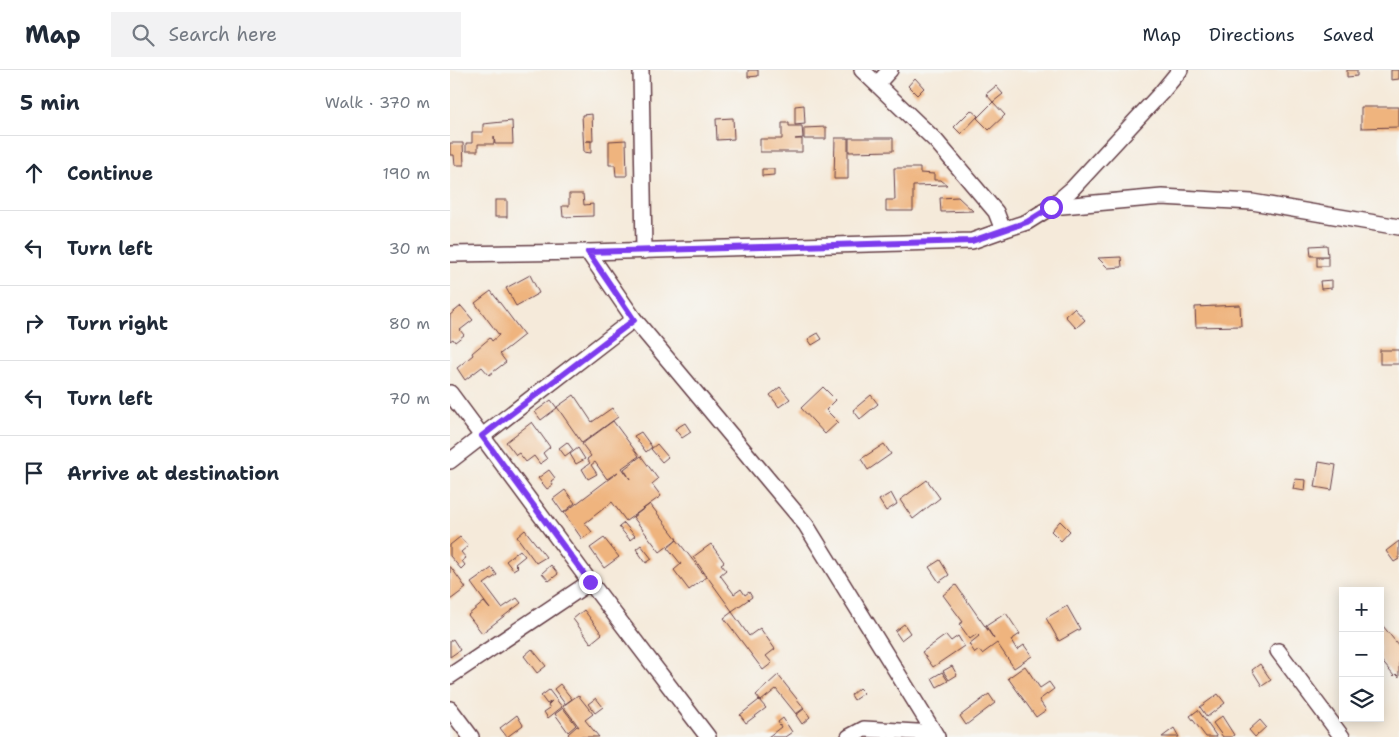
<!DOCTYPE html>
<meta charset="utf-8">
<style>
:root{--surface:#fff;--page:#f2f2f3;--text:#1f2937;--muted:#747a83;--line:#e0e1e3}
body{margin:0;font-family:"Shantell Sans",sans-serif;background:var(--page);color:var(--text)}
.controls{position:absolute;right:15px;bottom:15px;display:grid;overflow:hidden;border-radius:0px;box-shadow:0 2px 12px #0003}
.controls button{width:45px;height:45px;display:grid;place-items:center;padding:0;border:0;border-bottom:1px solid var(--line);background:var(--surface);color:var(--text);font:25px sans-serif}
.stop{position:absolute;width:15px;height:15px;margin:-11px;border:4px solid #7c3aed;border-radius:50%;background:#fff}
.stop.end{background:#7c3aed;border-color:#fff;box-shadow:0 1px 5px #0008}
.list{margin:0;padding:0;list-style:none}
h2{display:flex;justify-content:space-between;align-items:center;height:65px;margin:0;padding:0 20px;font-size:21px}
h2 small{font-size:16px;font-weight:400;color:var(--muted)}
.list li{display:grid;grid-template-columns:32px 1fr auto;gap:15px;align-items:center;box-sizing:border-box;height:75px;padding:0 20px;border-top:1px solid var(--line)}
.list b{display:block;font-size:19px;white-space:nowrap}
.list em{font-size:16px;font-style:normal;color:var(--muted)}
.icon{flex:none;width:28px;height:28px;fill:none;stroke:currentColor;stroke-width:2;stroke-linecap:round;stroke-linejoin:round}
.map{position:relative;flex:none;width:949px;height:667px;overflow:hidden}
header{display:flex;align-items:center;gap:30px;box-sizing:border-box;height:70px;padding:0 25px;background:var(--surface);border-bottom:1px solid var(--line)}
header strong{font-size:24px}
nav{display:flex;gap:28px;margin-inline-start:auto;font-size:18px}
.search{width:350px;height:45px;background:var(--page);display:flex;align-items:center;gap:12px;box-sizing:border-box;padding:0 18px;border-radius:0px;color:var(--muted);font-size:19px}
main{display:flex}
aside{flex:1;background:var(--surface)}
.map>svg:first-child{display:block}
.building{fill:#efb47e}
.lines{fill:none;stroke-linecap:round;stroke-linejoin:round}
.street-casing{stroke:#643d45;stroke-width:18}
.street{stroke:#fff;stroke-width:15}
.route{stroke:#7c3aed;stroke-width:6}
</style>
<header>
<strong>Map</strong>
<div class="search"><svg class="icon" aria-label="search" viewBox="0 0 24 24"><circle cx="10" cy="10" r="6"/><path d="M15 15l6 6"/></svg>Search here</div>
<nav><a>Map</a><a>Directions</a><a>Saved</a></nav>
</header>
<main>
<aside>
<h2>5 min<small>Walk · 370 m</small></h2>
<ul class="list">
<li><svg class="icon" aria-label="ahead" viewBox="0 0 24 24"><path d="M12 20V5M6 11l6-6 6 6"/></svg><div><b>Continue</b></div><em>190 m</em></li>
<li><svg class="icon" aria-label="left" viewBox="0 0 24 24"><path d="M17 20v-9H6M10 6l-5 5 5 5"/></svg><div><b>Turn left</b></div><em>30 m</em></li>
<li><svg class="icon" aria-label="right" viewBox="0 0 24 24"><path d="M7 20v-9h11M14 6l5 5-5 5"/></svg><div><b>Turn right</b></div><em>80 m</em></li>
<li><svg class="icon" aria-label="left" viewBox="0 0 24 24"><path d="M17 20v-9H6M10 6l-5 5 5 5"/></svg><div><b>Turn left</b></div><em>70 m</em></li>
<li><svg class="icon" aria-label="arrive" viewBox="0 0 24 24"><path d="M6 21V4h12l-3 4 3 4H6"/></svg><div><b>Arrive at destination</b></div></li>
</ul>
</aside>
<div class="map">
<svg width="949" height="667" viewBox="0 0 949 667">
<rect width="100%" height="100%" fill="#f6f6f2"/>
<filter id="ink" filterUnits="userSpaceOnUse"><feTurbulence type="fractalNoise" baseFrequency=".02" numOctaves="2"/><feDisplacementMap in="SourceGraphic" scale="10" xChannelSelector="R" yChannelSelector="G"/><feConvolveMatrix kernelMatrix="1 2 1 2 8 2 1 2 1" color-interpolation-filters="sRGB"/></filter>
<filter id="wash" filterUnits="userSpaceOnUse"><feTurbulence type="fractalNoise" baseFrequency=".0096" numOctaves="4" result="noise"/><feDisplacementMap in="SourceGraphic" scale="20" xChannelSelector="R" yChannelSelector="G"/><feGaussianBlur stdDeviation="1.12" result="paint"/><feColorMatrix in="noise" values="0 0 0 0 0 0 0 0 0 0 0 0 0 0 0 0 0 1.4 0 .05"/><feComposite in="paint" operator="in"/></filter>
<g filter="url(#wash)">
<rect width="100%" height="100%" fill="#f5eada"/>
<g id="blocks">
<g class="building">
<path d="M298,0H308V6L298,7Z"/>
<path d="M897,0H907V6L897,7Z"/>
<path d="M941,0H949V9L941,10Z"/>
<path d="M465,8L474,18L467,25L458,16Z"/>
<path d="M546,16L553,24L543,32L536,24Z"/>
<path d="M543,32L555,45L539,60L527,48Z"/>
<path d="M354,35L355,54L345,55V36Z"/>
<path d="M911,37H949V57L911,58Z"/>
<path d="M521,40L528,46L511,64L504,57Z"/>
<path d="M142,44L143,71H136H141V83L134,82L132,45Z"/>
<path d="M283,48L284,69L267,70L266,49Z"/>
<path d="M62,51L63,74H45L44,66V74H28V81H16V73H22V62H33V54Z"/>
<path d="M332,53H339V56H352L353,68L345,69H352V82H310V69H332Z"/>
<path d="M376,57V69H354V58Z"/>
<path d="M385,68H398V109H384Z"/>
<path d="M399,68H443V81L399,82Z"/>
<path d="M176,70L177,106H166L165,95H159V71Z"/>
<path d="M0,73H13L14,95H5L4,85H0Z"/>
<path d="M444,98H470V103L484,104V110H491L497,115L463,116V141H436V130H445Z"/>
<path d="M312,99H324V105L312,106Z"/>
<path d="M119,124H133L134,135L143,134V146L113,147L112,136H119Z"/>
<path d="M508,127L523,141L491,142L490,128Z"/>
<rect x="45" y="130" width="12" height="17"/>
<path d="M877,175L878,186H861L860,176Z"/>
<path d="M671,187L672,197L658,198L648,188Z"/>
<rect x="867" y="187" width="11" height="9"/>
<path d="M80,205L89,223L66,236L56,218Z"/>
<path d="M882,210V218L871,219L870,211Z"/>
<path d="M41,221L74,265L50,284L56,292L39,305L32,297L15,310L7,298L23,285L22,283L40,268L42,271L49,265L25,233Z"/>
<path d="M790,235L791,256L746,257L745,237Z"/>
<path d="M11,236L23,250L10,260L14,265L5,272L3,269L0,271V245Z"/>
<path d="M624,238L635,250L626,258L615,246Z"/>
<path d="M368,263L372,269L362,275L358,269Z"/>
<rect x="930" y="280" width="19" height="14"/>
<path d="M330,317L340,329L329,337L320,325Z"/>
<path d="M373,317L386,330L376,340L388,352L375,364L351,338Z"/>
<path d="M124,325L142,352L162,338L168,347L132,373L107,337Z"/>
<path d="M421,325L428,334L410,349L403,340Z"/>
<path d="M101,330L107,338L91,350L85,342Z"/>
<path d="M163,351L189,386L172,398L180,409L174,399L191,386L208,409L202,414L211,426L176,451L162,432L135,453L142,462L132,469L114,443L168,402L157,409L145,392L141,395L147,404L138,409L132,399L140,393L137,389L141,386L132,374Z"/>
<path d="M82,352L100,377L93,383L97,389L90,394L84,386L76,392L69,383L66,385L56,372Z"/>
<path d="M235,353L241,362L232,368L225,359Z"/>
<path d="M191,362L202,377L196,382L184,366Z"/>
<path d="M117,372L123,380L115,386L109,378Z"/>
<path d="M207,374L218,387L212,392L201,379Z"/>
<path d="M434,374L441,384L418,400L411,389Z"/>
<path d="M128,378L135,389L126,394L120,384Z"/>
<path d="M869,392L886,395L882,420L865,417Z"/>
<path d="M99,400L105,408L101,411L103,415L97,419L88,408Z"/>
<path d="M845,409L856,410L855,421L843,419Z"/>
<path d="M477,410L490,428L463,449L450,430Z"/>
<path d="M115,420L125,433L113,443L103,429Z"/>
<path d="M441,423L447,434L436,441L429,430Z"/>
<path d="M200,434L227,469L210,482L183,447Z"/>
<path d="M610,451L620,461L611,471L601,461Z"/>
<path d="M174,453L185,466L180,470L169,457Z"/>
<path d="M75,460L96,487L86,493L67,467Z"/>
<path d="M10,467L18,476L11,482L16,488L12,491L15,495L11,499L0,486V475Z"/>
<path d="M154,468L169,487L154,498L140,478Z"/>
<path d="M227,470L256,507L239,520L224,500L231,494L218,478Z"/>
<path d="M949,471V489L944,492L936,481Z"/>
<path d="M261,474L274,492L271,494L276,500L270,505L284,524L291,519L295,525L299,522L302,527L282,541L243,487Z"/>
<path d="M191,475L202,489L196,493L186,479Z"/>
<path d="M70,480L75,486L65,494L68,497L63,500L56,491Z"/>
<path d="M490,490L499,505L489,512L479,497Z"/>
<path d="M101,495L108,504L99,511L92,503Z"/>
<path d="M0,496L16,518L0,530Z"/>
<path d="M42,498L47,505L34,514L52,538L67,528L71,533L32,563L18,545L34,532L40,539L21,513Z"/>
<path d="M506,515L544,569L536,556L556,543L570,564L561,570L567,580L574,575L582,586L564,598L547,573L532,584L529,580L525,583L519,574L529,566L527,564L520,569L509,554L513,552L493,525Z"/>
<path d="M617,536L630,559L609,571L596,548Z"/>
<path d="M134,540L152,564L141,573L123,549Z"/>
<path d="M282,542L299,566L310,558L325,579L316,586L322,593L313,600L274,548Z"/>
<path d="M454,554L460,563L451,570L445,561Z"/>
<path d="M933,556L949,576V607L946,604L944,606L930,589V558Z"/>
<path d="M496,565L501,571L508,566L514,576L483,597L472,582Z"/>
<path d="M3,569L10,580L0,587V571Z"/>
<path d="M82,579L96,596L87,603L74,586Z"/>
<path d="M810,594L821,610L812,616L802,600Z"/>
<path d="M502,596L507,605L499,610L493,601Z"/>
<path d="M575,596L590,618L599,612L604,619L589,630L596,640L586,647L558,608Z"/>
<path d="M492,602L498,611L487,617L482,608Z"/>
<path d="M328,605L354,638L346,644L326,619L311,631L306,625Z"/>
<path d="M110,614L122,629L115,634L104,619Z"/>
<path d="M409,618L414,623L404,630L401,625Z"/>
<path d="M99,620L112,637L98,648L94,642L100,638L98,635L102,631L97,634L91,626Z"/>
<path d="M539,624L545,633L516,655L510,646Z"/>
<path d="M768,624L775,633L757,647L750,637Z"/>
<path d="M128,625L143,644L135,650L149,667H120L118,664L127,656L129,657L113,636Z"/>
<path d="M146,628L153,637L145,643L138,634Z"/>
<path d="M309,630L316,638L296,653L290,645Z"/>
<path d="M113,638L126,655L118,662L105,644Z"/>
<path d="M354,639L360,647L352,654L346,645Z"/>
<path d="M748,640L767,667H756L740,646Z"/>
<path d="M67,645L73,655L57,667L50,658Z"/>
<path d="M772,646L784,665L781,667H773L763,653Z"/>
<path d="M333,648L342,662L335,667H318L331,657L328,652Z"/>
<path d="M810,650L816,657L805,667L799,660Z"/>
<path d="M724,658L729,667H712Z"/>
</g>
</g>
</g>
<g filter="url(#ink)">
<use href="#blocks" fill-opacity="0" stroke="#643d45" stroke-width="1"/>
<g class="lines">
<g class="street-casing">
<g id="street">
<path d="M191,0L194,181"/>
<path d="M427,14L440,0"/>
<path d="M601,137L712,127L802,132L949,157"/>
<path d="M553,160L577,152L601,137L622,119L711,23L730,0"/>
<path d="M138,182L184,249L356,455L487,667"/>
<path d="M0,184L138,182L522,171L553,160L546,142L486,71L412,0"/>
<path d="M0,323L140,512L258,667"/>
<path d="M0,391L184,249"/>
<path d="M828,581L892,667"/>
<path d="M0,606L140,512"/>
<path d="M0,639L21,667"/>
<path d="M399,667L414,659L484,663"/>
</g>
</g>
<use href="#street" class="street"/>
</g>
</g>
<g class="lines" filter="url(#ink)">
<path class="route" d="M140,512L32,366L184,250L138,182L522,171L577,152L601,137"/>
</g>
</svg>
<div class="controls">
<button>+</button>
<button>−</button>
<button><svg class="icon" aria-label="layers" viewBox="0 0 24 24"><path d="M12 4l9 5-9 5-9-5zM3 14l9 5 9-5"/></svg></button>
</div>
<div class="stop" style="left:601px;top:137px"></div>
<div class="stop end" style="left:140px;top:512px"></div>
</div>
</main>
